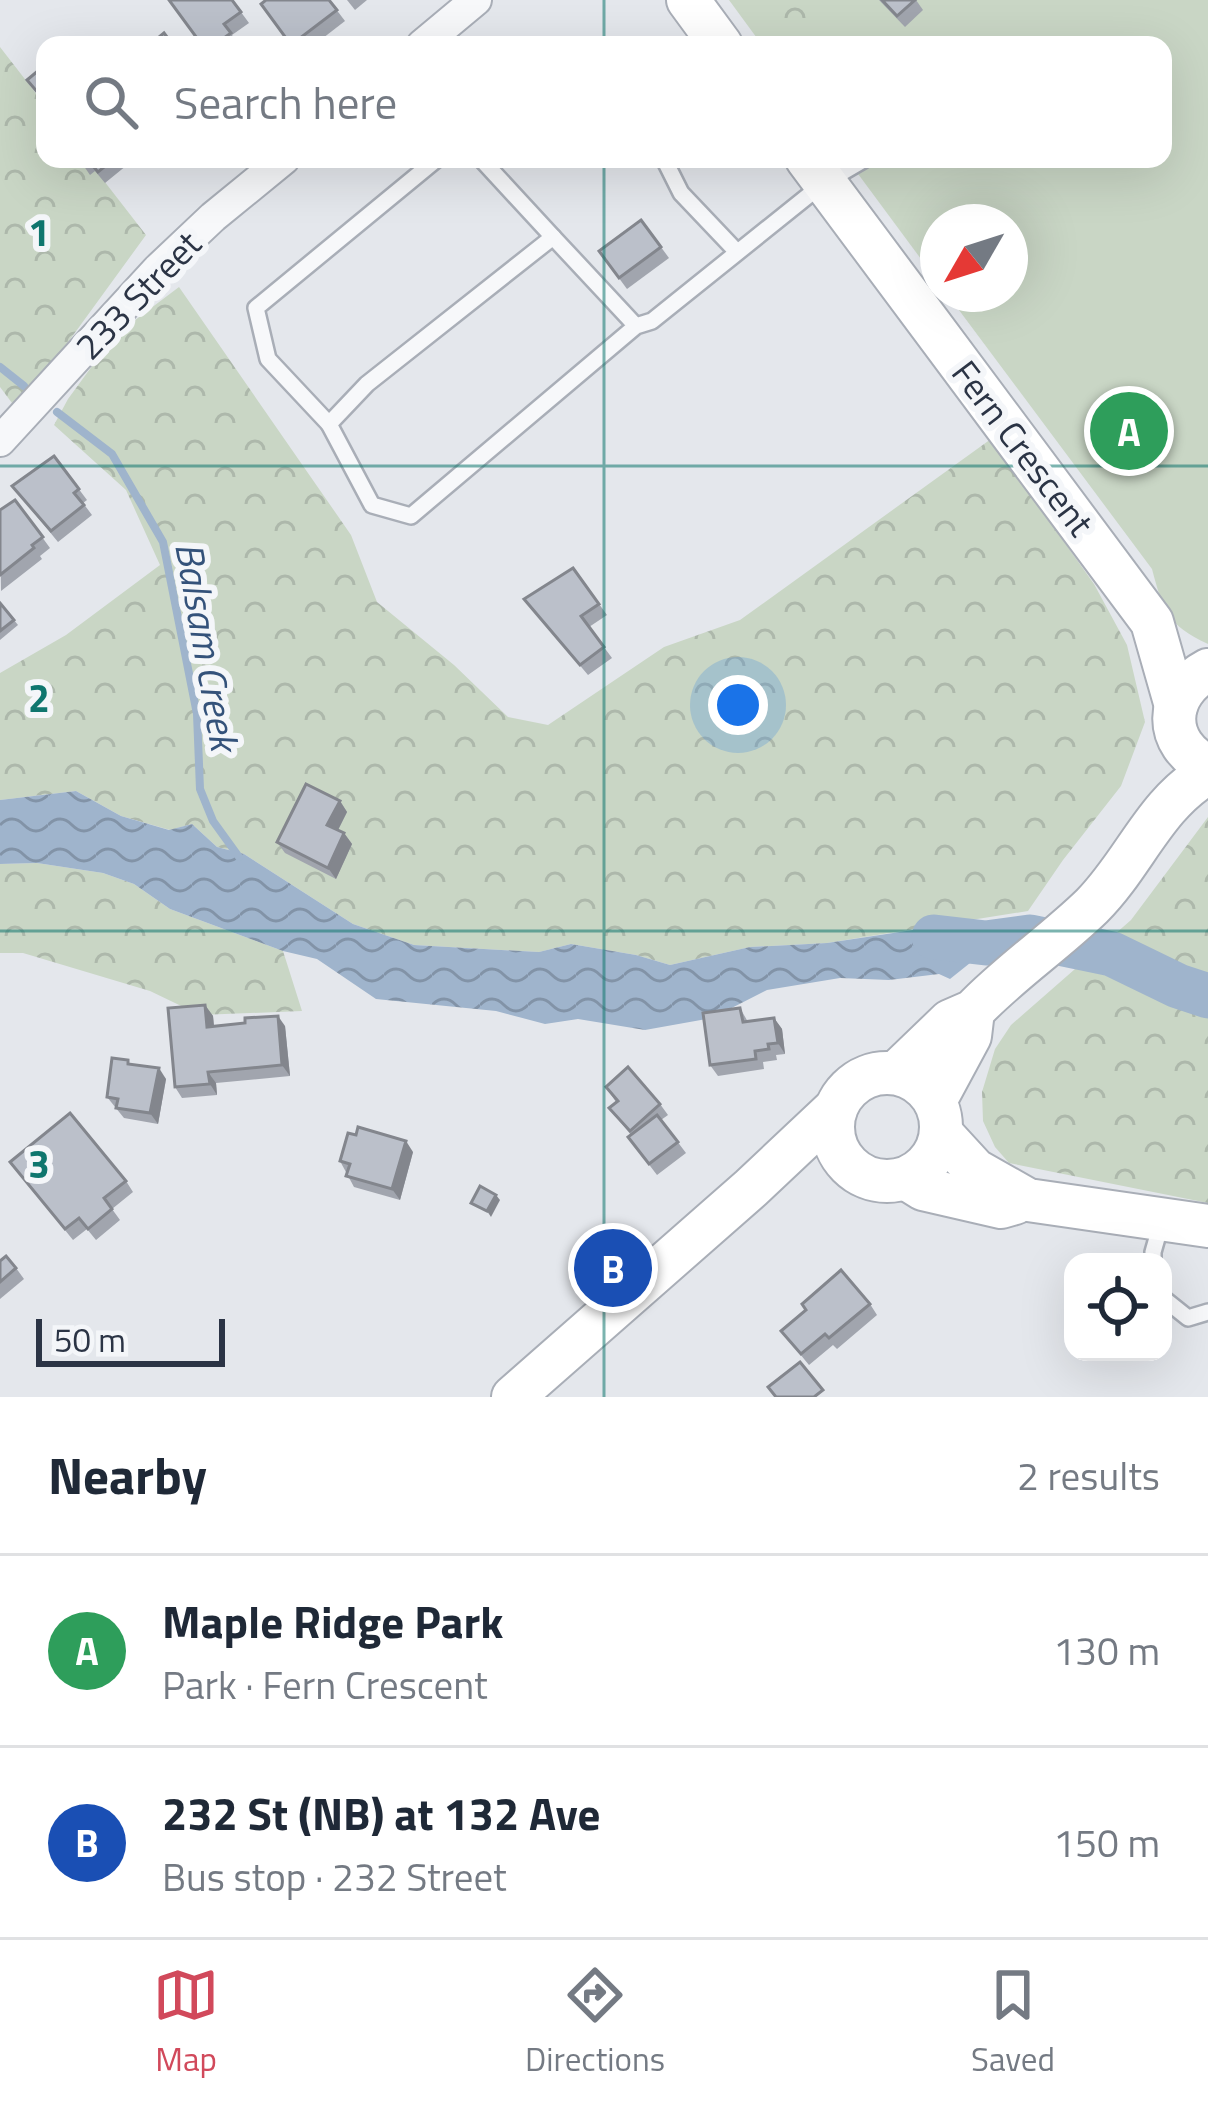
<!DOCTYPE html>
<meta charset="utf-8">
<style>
:root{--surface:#fff;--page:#f2f2f3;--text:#1f2937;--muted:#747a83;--line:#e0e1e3;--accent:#d1495b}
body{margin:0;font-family:"Titillium Web",sans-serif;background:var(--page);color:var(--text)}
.controls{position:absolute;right:36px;bottom:36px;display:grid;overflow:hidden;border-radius:24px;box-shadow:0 12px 48px #0002}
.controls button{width:108px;height:108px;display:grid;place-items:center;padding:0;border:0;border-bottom:3px solid var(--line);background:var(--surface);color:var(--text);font:60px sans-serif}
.compass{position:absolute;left:920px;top:204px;width:108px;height:108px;border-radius:50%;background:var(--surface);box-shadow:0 12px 48px #0002;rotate:231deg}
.scale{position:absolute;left:36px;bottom:30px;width:189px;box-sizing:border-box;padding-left:12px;border:6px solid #2b3445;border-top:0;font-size:33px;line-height:42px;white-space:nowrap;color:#2b3445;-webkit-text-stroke:9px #f4f6f9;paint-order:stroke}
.you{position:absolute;left:738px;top:705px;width:42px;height:42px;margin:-30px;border:9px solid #fff;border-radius:50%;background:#1a73e8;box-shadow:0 0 0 18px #1a73e833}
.badge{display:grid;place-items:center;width:78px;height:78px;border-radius:50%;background:var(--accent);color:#fff;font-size:39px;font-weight:700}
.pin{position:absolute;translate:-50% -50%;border:6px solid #fff;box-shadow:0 3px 12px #0006}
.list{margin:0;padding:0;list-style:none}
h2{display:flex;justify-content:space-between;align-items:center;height:156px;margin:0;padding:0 48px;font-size:51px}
h2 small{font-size:39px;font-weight:400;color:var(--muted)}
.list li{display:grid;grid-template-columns:78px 1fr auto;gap:36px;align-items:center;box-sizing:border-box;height:192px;padding:0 48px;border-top:3px solid var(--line)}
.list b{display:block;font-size:45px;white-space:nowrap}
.list p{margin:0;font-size:39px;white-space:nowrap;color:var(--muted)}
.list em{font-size:39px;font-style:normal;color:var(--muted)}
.icon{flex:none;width:66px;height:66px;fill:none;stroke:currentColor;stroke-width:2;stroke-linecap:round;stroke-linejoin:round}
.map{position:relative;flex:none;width:1208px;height:1397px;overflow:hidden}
.search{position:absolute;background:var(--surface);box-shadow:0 12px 48px #0002;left:36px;right:36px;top:36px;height:132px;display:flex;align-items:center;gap:30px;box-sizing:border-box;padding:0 42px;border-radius:24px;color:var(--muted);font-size:45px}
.sheet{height:540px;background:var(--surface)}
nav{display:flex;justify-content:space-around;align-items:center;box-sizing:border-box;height:168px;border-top:3px solid var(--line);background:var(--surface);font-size:33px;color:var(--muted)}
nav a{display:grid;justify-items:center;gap:6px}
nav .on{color:var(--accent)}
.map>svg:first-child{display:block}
.green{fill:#c9d6c5}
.forest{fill:url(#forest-crowns)}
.water{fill:url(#water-waves)}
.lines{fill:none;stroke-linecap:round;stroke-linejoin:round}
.stream{stroke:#9fb4cc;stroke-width:8}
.river{stroke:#9fb4cc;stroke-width:45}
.lane-casing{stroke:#a9aeb7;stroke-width:20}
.street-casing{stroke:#a9aeb7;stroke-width:34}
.secondary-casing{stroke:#a9aeb7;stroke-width:46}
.lane{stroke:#f7f8fa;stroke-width:15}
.street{stroke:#f7f8fa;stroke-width:30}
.secondary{stroke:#fff;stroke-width:42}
.wall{fill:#a1a5ae}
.shaded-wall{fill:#83868d}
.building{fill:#bbc0ca;stroke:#83868d;stroke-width:3}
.grid{fill:none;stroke:#0f766e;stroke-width:3;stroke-opacity:0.55}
.labels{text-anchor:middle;stroke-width:12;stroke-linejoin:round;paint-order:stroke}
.street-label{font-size:36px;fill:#2b3445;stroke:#f4f6f9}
.water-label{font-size:39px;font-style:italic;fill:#34527a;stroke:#f4f6f9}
.grid-label{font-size:39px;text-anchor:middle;font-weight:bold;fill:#0f766e;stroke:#f4f6f9;stroke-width:12;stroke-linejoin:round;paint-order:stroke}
</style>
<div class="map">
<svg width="1208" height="1397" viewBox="0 0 1208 1397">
<defs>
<pattern id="forest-crowns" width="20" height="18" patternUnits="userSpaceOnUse" patternTransform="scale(3)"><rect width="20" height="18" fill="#c9d6c5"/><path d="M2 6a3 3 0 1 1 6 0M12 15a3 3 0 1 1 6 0" fill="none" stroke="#adb8ab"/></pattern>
<pattern id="water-waves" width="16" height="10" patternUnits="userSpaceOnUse" patternTransform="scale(3)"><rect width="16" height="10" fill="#9fb4cc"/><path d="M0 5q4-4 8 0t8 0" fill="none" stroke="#8293a7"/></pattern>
</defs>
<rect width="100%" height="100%" fill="#e4e7ec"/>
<path class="green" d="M729,0H1208V644C1167,625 1163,610 1152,569L947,294H1010V222H938V282L847,159H1163V45H762Z"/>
<g class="forest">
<path d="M757,0H847L784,33Z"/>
<path d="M0,47L45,105V159H87L146,235L18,411L0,387Z"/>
<path d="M179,287L351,535L377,602L454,665L508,717L548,725L664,647L740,620L991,439L1094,584L1127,645L1145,722L1121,786L1063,860L1028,911L827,943L750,947L670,965L636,955L571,944L539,952L414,945L353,924L244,854L217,847L192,824L170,830L121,816L76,791L0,800V673L66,635L160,565L126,490L54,425L68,399L114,336Z"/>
<path d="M1208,817V1203L1009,1163L995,1147L983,1121L982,1092L995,1049L1011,1025L1131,920Z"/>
<path d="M37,863L103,873L134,884L170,909L283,951L302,1011L200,1015L150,991L23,953H0V864Z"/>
</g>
<path class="water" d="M76,791L121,816L169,830L192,824L217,847L244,854L353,924L414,945L539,952L571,944L636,955L670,965L750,947L827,943L979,920L1005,935L950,979L939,974L889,980L840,978L767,990L712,1018L645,1030L578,1019L545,1024L496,1011L376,999L317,959L283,951L170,909L134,884L103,873L37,863L0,864V800Z"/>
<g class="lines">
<g class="stream">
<path d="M0,367L24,386"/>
<path d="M57,412L112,454L163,542L197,714L200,789L213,821L239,857"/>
</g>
<path class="river" d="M934,937L986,943L1030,937L1112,954L1178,986L1208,996"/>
<g class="lane-casing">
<g id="lane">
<path d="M481,159L553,237"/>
<path d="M664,159L681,193L737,252"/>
<path d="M636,326L553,237L367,384L329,424L372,505L411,516L636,326L652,321L824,183L865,159"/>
<path d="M329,424L268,359L256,308L437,159"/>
<path d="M1153,1262V1252L1161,1224"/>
<path d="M1163,1298L1188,1318L1208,1312"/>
</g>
</g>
<g class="street-casing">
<g id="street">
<path d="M422,45L476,0"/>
<path d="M0,441L158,269L213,217L284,159"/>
</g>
</g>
<g class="secondary-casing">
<g id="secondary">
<path d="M688,0L721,45"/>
<path d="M807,159L1152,622L1176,706"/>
<path d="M1208,670C1164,693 1162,744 1208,766"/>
<path d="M896,1073L950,1021L973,1011C1009,973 1054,943 1092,906C1135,863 1154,804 1208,773"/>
<circle cx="887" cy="1127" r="54"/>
<path d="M935,1101L970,1036L973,1011"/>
<path d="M941,1133L975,1170L1028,1200L1208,1226"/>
<path d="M907,1179L923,1189L1001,1207L1015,1203"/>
<path d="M513,1397L751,1188L836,1108"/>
</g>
</g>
<use href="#lane" class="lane"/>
<use href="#street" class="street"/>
<use href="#secondary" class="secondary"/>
</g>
<g class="wall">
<path d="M232,0L249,23L232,35L238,44L201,45Z"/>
<path d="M329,0L345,21L314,45H291Z"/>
<path d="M347,0H367L355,10Z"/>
<path d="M879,0H916L923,10L905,27Z"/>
<path d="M79,159H140L134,164L132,161L105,183L95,171L90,175Z"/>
<path d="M641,220L669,258L627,289L599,251Z"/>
<path d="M54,456L87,500L83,503L92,515L58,542L12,486Z"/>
<path d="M15,500L50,548L40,556L42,559L1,591L0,510Z"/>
<path d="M573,568L607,615L589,627L612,658L588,675L524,599Z"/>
<path d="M0,603L18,625L0,640Z"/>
<path d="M340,801L347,812L338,830L344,833L352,844L336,879L285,853L277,842Z"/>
<path d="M205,1005L213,1016L214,1026H285L290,1076L216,1083L217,1095L182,1098L175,1087Z"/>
<path d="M740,1008L748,1022L774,1018L782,1029L785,1054L776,1055L777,1060L763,1062L764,1069L718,1076L710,1065Z"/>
<path d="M131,1064L166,1079L158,1124L124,1118L107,1097Z"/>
<path d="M606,1087L660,1104L668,1115L661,1120L686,1153L657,1175L628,1137L631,1135L609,1108L616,1102Z"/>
<path d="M413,1152L400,1200L354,1187L340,1161Z"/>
<path d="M10,1162L126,1181L133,1192L112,1209L120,1220L96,1240L87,1229L73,1240Z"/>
<path d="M0,1261L16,1268L24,1279L0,1299Z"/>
<path d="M870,1304L877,1315L837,1349L833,1345L809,1365L781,1331Z"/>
</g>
<g class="shaded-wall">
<path d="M340,801L347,812L335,836L327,825Z"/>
<path d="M344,833L352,844L336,879L328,868Z"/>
<path d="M205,1005L213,1016L215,1038L207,1027Z"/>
<path d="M278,1016L285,1026L290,1076L282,1065Z"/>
<path d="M774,1018L782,1029L785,1054L778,1043Z"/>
<path d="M159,1068L166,1079L158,1124L150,1113Z"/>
<path d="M208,1072L216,1083L217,1095L210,1084Z"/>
<path d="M406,1141L413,1152L400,1200L392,1189Z"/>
<path d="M496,1195L500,1200L491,1217L487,1211Z"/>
</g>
<g class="building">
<path d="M169,0H232L241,12L224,24L231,33L214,45H202Z"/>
<path d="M266,0H329L337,10L291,45L261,4Z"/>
<path d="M882,0H915L897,16Z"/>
<path d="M164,33L173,45H154L153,42Z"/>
<path d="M45,65V90L39,94L27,80Z"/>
<path d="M79,159H114L98,172L88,160L83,164Z"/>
<path d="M641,220L661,247L619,278L599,251Z"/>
<path d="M54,456L79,489L74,493L84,505L51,531L12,486Z"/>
<path d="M15,500L43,537L32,545L34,548L0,575V510Z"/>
<path d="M573,568L599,604L581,616L604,647L580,665L524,599Z"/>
<path d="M0,603L14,620L0,631Z"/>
<path d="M306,784L340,801L327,825L344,833L328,868L277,842Z"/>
<path d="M205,1005L207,1027L245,1023V1018L278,1016L282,1065L208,1072L210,1084L175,1087L168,1008Z"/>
<path d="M740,1008L743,1022L774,1018L778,1043L768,1044L769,1049L755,1051L756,1059L710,1065L703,1013Z"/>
<path d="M112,1058L128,1060V1064L159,1068L150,1113L116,1108L118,1099L107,1097Z"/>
<path d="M628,1067L660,1104L630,1131L609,1108L618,1101L606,1087Z"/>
<path d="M70,1113L126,1181L104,1198L112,1209L88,1229L79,1218L65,1229L10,1162Z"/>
<path d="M657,1115L678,1142L649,1164L628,1137Z"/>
<path d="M358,1127L406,1141L392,1189L346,1176L350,1164L340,1161L348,1133L356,1135Z"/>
<path d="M480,1186L496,1195L487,1211L471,1203Z"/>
<path d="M6,1256L16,1268L0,1282V1261Z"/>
<path d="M841,1270L870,1304L829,1338L825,1334L801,1354L781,1331L806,1310L802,1304Z"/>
<path d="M800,1362L823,1390L814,1397H776L768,1387Z"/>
</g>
<path class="grid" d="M604,0V45M604,159V1397M0,466H1208M0,931H1208"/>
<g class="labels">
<g class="street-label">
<text transform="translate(138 295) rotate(-46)" y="13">233 Street</text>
<text transform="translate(1023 448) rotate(53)" y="13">Fern Crescent</text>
</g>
<g class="water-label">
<text transform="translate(207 646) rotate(80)" y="14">Balsam Creek</text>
</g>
</g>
<g class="grid-label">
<text x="39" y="246">1</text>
<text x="39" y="712">2</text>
<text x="39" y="1178">3</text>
</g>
</svg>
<div class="controls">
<button><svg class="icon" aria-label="locate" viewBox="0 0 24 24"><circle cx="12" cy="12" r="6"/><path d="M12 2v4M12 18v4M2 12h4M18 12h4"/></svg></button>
</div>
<svg class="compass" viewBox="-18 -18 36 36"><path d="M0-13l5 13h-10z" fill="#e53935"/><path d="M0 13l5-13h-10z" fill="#747a83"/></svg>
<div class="scale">50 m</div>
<div class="you"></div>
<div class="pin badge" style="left:1129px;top:431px;background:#2e9e5b">A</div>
<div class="pin badge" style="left:613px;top:1268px;background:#1a4fb4">B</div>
<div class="search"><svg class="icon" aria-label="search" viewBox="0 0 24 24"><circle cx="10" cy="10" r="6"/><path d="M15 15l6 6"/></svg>Search here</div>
</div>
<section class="sheet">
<h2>Nearby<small>2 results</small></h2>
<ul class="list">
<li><span class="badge" style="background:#2e9e5b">A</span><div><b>Maple Ridge Park</b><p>Park · Fern Crescent</p></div><em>130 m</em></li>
<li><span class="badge" style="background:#1a4fb4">B</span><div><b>232 St (NB) at 132 Ave</b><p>Bus stop · 232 Street</p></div><em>150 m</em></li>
</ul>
</section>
<nav>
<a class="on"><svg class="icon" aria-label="map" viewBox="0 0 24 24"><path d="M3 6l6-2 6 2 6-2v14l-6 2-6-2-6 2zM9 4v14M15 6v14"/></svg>Map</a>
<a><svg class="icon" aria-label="directions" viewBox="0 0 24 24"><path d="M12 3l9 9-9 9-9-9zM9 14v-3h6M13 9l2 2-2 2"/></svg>Directions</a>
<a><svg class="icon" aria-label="saved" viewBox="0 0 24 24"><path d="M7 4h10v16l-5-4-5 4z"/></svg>Saved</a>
</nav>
